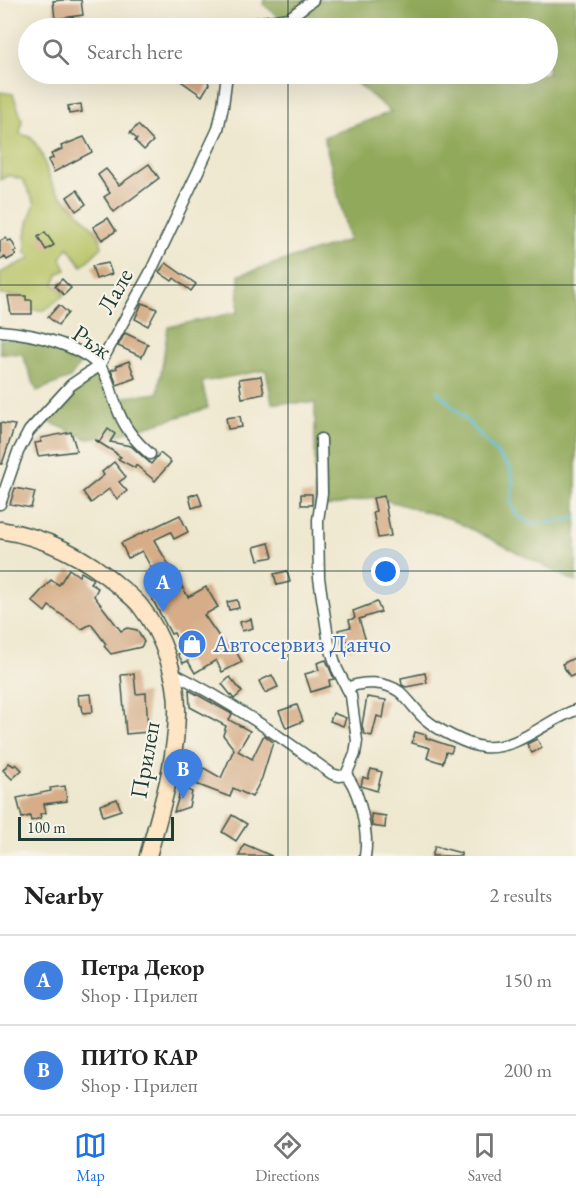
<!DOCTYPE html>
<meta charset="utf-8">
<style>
:root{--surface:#fff;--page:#f6f6f6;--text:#222;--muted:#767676;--line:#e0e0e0;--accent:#1a73e8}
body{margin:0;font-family:"EB Garamond",serif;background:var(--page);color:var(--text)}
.scale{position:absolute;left:18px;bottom:15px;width:156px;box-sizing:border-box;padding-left:6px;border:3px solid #1f3d34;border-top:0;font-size:16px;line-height:21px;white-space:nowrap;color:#1f3d34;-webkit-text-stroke:4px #f7f3e8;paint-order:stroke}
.you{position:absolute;left:386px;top:572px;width:21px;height:21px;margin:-15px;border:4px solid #fff;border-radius:50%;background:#1a73e8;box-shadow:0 0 0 9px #1a73e833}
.badge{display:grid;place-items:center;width:39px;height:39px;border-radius:50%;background:var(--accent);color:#fff;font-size:20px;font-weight:700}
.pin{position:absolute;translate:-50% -50px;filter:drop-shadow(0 2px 3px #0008)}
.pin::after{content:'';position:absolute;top:32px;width:21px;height:18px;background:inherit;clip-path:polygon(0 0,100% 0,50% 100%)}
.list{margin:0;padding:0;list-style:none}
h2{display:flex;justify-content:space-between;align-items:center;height:78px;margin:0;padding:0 24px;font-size:26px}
h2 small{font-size:20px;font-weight:400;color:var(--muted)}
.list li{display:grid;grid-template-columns:39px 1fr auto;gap:18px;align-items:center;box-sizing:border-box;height:90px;padding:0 24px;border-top:2px solid var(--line)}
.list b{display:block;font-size:22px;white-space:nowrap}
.list p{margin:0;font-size:20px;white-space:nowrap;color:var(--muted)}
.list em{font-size:20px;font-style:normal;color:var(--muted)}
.icon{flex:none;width:33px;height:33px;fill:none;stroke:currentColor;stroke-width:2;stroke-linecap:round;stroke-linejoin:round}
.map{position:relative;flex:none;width:576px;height:856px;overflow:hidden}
.search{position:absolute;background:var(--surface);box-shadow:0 6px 24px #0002;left:18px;right:18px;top:18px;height:66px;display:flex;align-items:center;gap:15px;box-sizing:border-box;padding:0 21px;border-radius:33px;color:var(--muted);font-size:22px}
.sheet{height:258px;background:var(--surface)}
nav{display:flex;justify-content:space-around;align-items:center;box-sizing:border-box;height:84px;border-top:2px solid var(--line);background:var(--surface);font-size:16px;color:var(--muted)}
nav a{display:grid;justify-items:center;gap:3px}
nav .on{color:var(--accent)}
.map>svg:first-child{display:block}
.green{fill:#b7c365;stroke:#6b804c;stroke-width:1.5}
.forest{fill:#91a95a;stroke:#587347;stroke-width:1.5}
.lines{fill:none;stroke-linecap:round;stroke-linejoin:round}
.stream{stroke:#51bbcd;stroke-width:3}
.building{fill:#d6ad88}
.street-casing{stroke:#3e574b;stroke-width:13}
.secondary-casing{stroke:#3e574b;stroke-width:19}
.street{stroke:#fff;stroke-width:10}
.secondary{stroke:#fde5c5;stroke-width:16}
.grid{fill:none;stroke:#1f3d34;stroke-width:1.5;stroke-opacity:0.55}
.labels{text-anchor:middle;stroke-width:4.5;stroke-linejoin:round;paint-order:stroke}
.street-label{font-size:24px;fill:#1f3d34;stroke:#f7f3e8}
.shop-label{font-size:24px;fill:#366cbe;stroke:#f7f3e8;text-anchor:start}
</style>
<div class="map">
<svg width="576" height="856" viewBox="0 0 576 856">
<rect width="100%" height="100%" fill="#f7f3e8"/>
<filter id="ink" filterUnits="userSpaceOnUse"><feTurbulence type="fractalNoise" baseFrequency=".0167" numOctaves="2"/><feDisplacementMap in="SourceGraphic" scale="12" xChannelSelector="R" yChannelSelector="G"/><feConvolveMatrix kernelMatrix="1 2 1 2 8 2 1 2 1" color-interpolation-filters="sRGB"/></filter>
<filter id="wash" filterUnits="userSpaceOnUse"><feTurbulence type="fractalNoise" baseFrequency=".008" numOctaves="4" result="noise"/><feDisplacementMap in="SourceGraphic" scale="24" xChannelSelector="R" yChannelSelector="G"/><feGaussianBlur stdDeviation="1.35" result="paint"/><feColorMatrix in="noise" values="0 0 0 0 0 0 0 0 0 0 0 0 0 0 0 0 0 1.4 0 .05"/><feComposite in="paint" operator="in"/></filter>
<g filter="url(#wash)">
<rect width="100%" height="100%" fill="#efe8d0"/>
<path class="green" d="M0,92L13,94L22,120L20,134L31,137C34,142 39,148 41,153C46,164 48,179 55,189C68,205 101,228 102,247L82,266L68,247L61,258L66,270L59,273L54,284L64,295L45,310H32L26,300L25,296L0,295V273L31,258L26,253C25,234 27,221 35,204L23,180L9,175L0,180Z"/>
<g class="forest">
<path d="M264,0H576V582L451,519L375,497L315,509V403H272L266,370L202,382L208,408L118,435L88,439L47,421L72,391L99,374L109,399L158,393L168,327L238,312L239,275L349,240L324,137L391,112L346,74H548V28H293L263,4Z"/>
<path d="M0,339L21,340L58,349L80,364L70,378L37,391L22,354L0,353Z"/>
</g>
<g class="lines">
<path class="stream" d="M437,391L472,426L510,468L513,483L511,502L516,515L533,525L576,518"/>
</g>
<g id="blocks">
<g class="building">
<path d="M63,0H81L83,15L55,19L53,1Z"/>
<path d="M186,74H204L209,84L202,96L181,81Z"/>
<path d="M81,104L82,112L69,114L68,106Z"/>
<path d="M138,125L153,141L144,150L135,141L137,139L130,133Z"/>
<path d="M84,137L92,152L54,172L48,160L53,158L51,154L62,149L61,146Z"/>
<path d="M149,164L159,178L114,212L104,197L110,193L98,175L106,169L119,185Z"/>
<path d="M77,190L86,204L76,211L67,197Z"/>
<path d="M108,218L116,231L102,240L93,227Z"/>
<path d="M45,232L54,245L46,250L38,237Z"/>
<path d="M6,238L8,241L11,240L17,251L14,252L16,255L7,260L5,257L0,260V241Z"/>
<path d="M108,263L112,274L96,279L92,266Z"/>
<path d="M166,263L196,284L191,291L174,278L172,281L159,272Z"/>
<path d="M62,279L71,288L64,295L55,286Z"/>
<path d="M8,296H26V300H32V314H11Z"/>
<path d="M142,303L157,309L148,326L135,319Z"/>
<path d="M59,305L68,313L58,325L48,317Z"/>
<path d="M125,333L148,344L142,357L118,346Z"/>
<path d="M129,361L135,378L117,385L111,370L117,368L116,366Z"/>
<path d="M261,376L264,394L242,398L239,379Z"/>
<path d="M240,416L242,427L228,429L226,418Z"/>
<path d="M0,423L15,425L2,464H0Z"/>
<path d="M108,429L115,434L110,442L131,446L151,464L160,453L171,462L155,481L136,465L135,468L118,459L121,457L116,454V453L95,440L100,441Z"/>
<path d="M71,432L77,451L38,456L35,443L41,442V438Z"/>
<path d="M114,462L126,477L119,482L127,491L117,499L109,489L91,503L83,492L104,475L102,472Z"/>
<path d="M15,488L35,492L31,508L10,504Z"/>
<path d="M198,493L202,505L192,508L189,496Z"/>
<rect x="301" y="494" width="11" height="11"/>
<path d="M384,496L391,536L378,538L373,512L376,511L373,498Z"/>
<path d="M180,515L188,532L174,539L171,532L154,540L188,597L206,587L218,607L204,615L229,651L234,648L242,662L222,672L216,660L195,673L188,661L183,663L178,654L183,651L174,633L171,634L148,591L160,584L142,551L128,558L121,543Z"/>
<path d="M269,543L273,557L258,560L254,547Z"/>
<path d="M69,569L79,576L81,572L93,579L90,583L98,588L94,596L121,631L127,628L137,630L144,642L141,647L111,654L104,646L106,644L91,624L82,629L49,606L45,612L32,601L51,580L59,585Z"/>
<path d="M287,571L290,582L277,585L274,574Z"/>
<path d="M237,600L239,608L229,610L227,602Z"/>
<path d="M377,602L381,612L359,619L366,641L357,644L358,647L349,650L347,641L341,643L338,630L351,627L349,620L355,618L353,611Z"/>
<path d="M251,619L253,628L242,631L240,622Z"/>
<path d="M576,657V674L570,677L562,664Z"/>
<path d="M326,660L334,679L329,680L330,686L311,692L305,674L319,670L317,663Z"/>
<path d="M425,673L427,683L406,687L402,685L401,678Z"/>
<path d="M134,674L136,694L146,693L148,732L126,734L121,675Z"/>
<path d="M272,675L278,687L265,693L259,681Z"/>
<path d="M230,677L242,692L234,699L222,684Z"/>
<path d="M189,690L232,714L229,720L250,731L238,751L252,759L264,735L273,742L262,778L252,797L233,788L230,797L196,784L204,768L221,778L234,749L223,735L226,726L190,707Z"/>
<path d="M91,694L93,712L83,713L82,706L79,705L78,695Z"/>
<path d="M367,697L386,700L383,718L377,716L372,736L364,734L362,725Z"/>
<path d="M297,705L303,721L286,728L279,711Z"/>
<path d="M333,713L346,718L343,726L330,721Z"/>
<path d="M415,732L426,735V738L453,747L451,753L446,752L443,763L427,758L430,748L412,743Z"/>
<path d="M537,739L542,748L532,753L527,744Z"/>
<path d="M9,763L14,766L16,764L22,770L12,779L3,770Z"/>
<path d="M371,769L382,772L377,791L361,786L363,777L368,779Z"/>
<path d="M65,786L67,801L44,804L46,813L40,814L41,818L31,821L30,816L22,818L17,798L51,791L50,788Z"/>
<path d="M182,786L192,792L189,807L174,812Z"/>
<path d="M117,799L121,810L103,816L100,805Z"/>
<path d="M371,814L386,816L385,828L372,826Z"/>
<path d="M232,815L247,824L236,841L222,832Z"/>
<path d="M244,844L272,856H239Z"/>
<path d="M435,846L461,853V856H432Z"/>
</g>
</g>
</g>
<g filter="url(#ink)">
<use href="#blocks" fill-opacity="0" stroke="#3e574b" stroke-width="1.5"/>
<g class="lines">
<g class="street-casing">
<g id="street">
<path d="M250,28L257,23L289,18L313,0"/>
<path d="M0,331C30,333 89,346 105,374C110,384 112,395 116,405C123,426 134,440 150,454"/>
<path d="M0,504L18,452L29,431L71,385L99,366L150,273L218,129L223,106L227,74"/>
<path d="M171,672C228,700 281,737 332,774L339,776L346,775L355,754L357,741L351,696L337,669L329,644L319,578L318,520L322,493L321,439"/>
<path d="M347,688C363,681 385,681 400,692C409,700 416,711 425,719C438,730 467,745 483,747C519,750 544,721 576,710"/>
<path d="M346,775C360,791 369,835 365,856"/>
</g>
</g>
<g class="secondary-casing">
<path id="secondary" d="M0,530C46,537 86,557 121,588C128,594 136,600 141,607C163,635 178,678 177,713C176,762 161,810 148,856"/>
</g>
<use href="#street" class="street"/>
<use href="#secondary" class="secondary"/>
</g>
</g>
<path class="grid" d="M288,0V28M288,74V856M0,285H576M0,571H576"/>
<defs>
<g id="shop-disc" transform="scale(1.5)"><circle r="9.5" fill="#3f7fe0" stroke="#f7f3e8"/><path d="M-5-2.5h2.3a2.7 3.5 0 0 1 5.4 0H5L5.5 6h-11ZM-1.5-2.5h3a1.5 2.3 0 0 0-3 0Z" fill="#fff"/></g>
</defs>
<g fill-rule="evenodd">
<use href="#shop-disc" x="192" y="644"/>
</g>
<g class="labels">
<g class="street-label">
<text transform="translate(115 291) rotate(-61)" y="8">Лале</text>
<text transform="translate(92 342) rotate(34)" y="8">Ръж</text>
<text transform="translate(145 760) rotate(-80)" y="8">Прилеп</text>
</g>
<g class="shop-label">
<text x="213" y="652">Автосервиз Данчо</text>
</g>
</g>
</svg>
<div class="scale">100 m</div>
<div class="you"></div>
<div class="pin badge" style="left:163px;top:612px;background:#3f7fe0">A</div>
<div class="pin badge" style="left:183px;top:799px;background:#3f7fe0">B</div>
<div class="search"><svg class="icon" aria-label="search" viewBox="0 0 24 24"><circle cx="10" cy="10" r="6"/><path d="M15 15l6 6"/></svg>Search here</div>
</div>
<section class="sheet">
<h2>Nearby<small>2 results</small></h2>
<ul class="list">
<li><span class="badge" style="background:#3f7fe0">A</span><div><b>Петра Декор</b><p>Shop · Прилеп</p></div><em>150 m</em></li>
<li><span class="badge" style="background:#3f7fe0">B</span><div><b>ПИТО КАР</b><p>Shop · Прилеп</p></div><em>200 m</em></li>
</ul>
</section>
<nav>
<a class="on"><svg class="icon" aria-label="map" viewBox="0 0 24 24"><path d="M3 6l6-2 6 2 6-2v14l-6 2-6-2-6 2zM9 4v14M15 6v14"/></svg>Map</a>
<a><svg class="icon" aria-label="directions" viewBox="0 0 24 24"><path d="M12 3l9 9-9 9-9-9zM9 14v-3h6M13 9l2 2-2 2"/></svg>Directions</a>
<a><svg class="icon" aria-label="saved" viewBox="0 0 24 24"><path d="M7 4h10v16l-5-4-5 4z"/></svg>Saved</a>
</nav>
